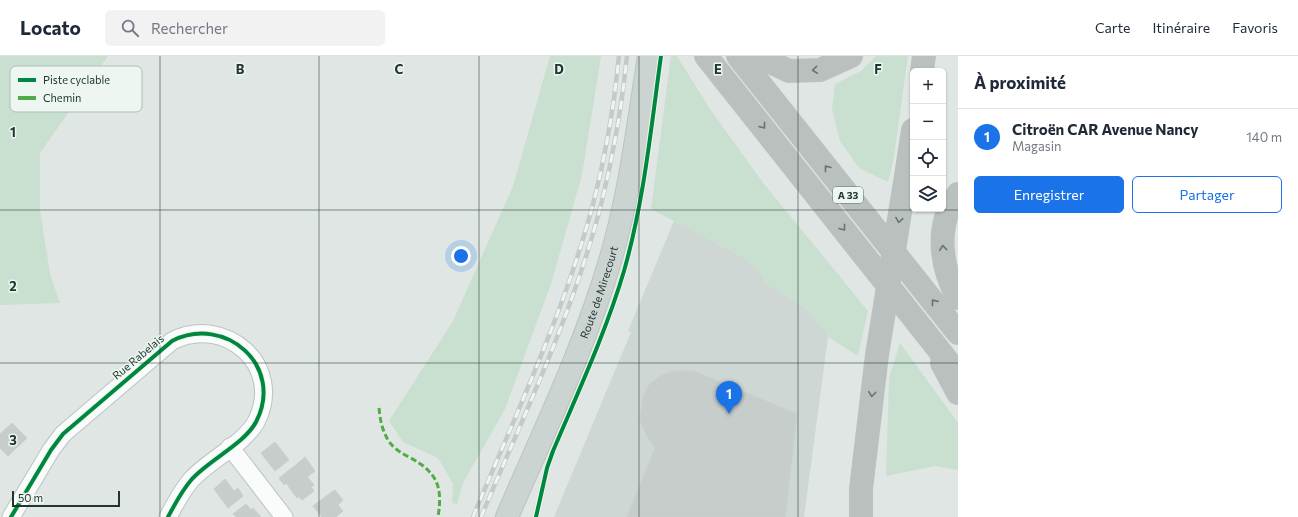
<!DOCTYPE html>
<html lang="fr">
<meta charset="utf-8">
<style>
:root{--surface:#fff;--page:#f2f2f3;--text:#1f2937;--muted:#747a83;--line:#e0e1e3;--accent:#1a73e8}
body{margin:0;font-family:Commissioner,sans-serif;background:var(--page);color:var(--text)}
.controls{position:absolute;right:12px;top:12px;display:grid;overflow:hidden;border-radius:6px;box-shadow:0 1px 3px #0004}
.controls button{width:36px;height:36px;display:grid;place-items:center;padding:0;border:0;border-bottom:1px solid var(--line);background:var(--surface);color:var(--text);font:20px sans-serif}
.scale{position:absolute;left:12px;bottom:10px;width:108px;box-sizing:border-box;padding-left:4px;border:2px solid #203731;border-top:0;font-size:11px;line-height:14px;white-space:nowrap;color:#203731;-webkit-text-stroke:3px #edf6f1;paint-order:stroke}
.you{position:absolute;left:461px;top:200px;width:14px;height:14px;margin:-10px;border:3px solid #fff;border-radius:50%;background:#1a73e8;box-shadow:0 0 0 6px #1a73e833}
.badge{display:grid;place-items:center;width:26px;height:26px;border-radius:50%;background:var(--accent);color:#fff;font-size:13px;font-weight:700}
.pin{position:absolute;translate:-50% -33px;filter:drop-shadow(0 1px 2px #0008)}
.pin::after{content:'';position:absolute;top:21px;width:14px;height:12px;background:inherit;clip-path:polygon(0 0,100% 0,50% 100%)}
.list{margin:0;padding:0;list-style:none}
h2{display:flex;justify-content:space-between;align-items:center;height:52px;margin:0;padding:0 16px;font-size:17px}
h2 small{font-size:13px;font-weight:400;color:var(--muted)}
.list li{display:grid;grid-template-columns:26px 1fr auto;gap:12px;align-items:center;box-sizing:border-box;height:56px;padding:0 16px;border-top:1px solid var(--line)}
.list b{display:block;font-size:15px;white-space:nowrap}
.list p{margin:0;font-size:13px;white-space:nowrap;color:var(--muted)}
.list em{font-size:13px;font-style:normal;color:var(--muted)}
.actions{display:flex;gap:8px;padding:12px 16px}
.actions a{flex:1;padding:9px 0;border:1px solid var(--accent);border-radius:6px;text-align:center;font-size:14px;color:var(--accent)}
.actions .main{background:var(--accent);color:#fff}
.icon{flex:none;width:22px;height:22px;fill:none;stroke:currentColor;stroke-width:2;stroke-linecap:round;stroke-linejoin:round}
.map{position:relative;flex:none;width:958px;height:461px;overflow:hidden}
header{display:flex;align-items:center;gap:24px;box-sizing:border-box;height:56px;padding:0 20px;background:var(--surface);border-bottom:1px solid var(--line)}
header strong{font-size:19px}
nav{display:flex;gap:22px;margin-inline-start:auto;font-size:14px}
.search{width:280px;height:36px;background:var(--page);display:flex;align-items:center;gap:10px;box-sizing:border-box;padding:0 14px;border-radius:6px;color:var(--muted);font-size:15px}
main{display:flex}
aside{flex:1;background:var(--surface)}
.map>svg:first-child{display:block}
.built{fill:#ced7d3}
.green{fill:#c9dfd0}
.building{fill:#c7cdcb;stroke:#c9cfcc}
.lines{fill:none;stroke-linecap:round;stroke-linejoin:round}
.minor-casing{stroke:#bdc3c0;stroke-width:19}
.major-casing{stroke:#bbc3c0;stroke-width:24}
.highway-casing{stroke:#bbc3c0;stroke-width:24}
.minor{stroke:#fafbfb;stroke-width:17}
.major{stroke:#ccd4d1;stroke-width:22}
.highway{stroke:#b9c0be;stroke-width:22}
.rail-casing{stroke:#c5c9c8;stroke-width:4.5}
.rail{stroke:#edf6f1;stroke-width:3;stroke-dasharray:9;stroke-linecap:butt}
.highway-bridge-casing{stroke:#bbc3c0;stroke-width:24;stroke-linecap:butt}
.highway-bridge{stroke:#b9c0be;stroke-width:22}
.quiet{stroke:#52ac45;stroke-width:3;stroke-dasharray:6 3;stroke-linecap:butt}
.cycleway-casing{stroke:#edf6f1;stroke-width:6}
.cycleway{stroke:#00873e;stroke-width:4}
.oneway{stroke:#657570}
.grid{fill:none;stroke:#203731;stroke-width:1;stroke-opacity:0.55}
.labels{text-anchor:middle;stroke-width:3;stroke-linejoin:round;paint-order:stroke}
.shield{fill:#edf6f1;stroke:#5e706b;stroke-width:1}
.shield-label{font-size:10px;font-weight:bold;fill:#203731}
.street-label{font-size:11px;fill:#203731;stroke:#edf6f1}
.key{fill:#edf6f1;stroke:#b0bdb7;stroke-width:1}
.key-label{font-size:11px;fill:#203731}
.grid-label{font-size:13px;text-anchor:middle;font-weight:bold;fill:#203731;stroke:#edf6f1;stroke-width:3;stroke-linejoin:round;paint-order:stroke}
</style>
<header>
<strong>Locato</strong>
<div class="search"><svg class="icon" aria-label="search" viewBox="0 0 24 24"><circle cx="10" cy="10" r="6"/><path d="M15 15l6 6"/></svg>Rechercher</div>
<nav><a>Carte</a><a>Itinéraire</a><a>Favoris</a></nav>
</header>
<main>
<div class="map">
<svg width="958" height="461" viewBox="0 0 958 461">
<rect width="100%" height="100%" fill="#e0e6e3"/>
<path class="built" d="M674,165L745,202L758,213L767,228L804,251L827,277L828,281L804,461H554L631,276L628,275Z"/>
<g class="green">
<path d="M0,0H108L40,97V154L50,218L60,247L0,249Z"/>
<path d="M550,0H601L582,119L551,228L505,353L463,427L457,448L452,447L453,428L438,402L403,386L389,365L453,265L513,130Z"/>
<path d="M671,0H677L710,53L764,128L868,255L858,300L828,281L827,277L804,251L767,228L758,213L745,202L651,153Z"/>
<path d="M876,0H908L893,107L888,126L859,112L840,85L832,54L835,28L861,15Z"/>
<path d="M900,287L958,367V414L935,410L886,420L889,322Z"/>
</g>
<g class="building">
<path d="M675,315H694L797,358L785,461H627L655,392L647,380L640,364L643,340L650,328L662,319Z"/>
<path d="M12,367L27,382L8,400L0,392V378Z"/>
<path d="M275,386L289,404L275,415L261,397Z"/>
<path d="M305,401L315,415L307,421L297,408Z"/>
<path d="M297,408L314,429L297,442L286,427L284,429L279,422Z"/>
<path d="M225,423L234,435L238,432L243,440L228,452L214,433Z"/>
<path d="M311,431L314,435L302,444L299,441Z"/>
<path d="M335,434L343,444L338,449L329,438Z"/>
<path d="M329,438L343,455L336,461H322L313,450Z"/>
<path d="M246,448L251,454L253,452L261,461H236L233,458Z"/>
</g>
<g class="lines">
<g class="minor-casing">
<g id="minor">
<path d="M230,391L284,461"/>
<path d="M11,461L51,394L63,378L172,285C225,258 285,310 256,366C244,388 209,404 192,423C182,434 175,448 168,461"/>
</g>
</g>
<g class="major-casing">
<g id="major">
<path id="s1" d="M507,461C543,377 584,293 610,205C630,138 638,69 649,0"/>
</g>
</g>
<g class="highway-casing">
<g id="highway">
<path d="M706,0L958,318"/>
<path d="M738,0L958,277"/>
<path d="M758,0L789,15L820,14L851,0"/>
<path d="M922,15L924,0"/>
<path d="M905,126L913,74"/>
<path d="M958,138C935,168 940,210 958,242"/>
<path d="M942,307L958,337"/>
<path d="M861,461V433L877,299"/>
</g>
</g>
<use href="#minor" class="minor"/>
<use href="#major" class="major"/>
<use href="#highway" class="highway"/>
<g class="rail-casing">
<g id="rail">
<path d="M473,461C515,360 563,259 592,152C605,103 614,51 619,0"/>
<path d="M481,461C524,359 573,257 601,149C613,100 622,51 627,0"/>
</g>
</g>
<use href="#rail" class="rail"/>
<g class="highway-bridge-casing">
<path id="highway-bridge" d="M877,299L905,126"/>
</g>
<use href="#highway-bridge" class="highway-bridge"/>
<path class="quiet" d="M379,352C380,363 382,374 388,384C393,392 401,397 409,401C437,416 443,430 438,461"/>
<g class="cycleway-casing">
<g id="cycleway">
<path d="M11,461L51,394L63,378L172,285C225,258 285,310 256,366C244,388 209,404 192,423C182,434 175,448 168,461"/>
<path d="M536,461L547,412L553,395C578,336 606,276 624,215C644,145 651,72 661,0"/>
</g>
</g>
<use href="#cycleway" class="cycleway"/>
</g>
<defs><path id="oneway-chevron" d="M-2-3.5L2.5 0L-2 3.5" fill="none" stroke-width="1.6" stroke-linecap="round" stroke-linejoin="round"/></defs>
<g class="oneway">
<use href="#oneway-chevron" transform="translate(815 14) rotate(174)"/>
<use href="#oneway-chevron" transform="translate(763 70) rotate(52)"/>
<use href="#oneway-chevron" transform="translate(827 112) rotate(-128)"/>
<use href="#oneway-chevron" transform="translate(899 164) rotate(99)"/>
<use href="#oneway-chevron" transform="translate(843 172) rotate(52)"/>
<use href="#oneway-chevron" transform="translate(943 192) rotate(-96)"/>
<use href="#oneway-chevron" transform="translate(934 246) rotate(-129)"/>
<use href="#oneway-chevron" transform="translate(872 338) rotate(97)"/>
</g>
<path class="grid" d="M160,0V461M319,0V461M479,0V461M639,0V461M798,0V461M0,154H958M0,307H958"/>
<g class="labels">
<rect class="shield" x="833" y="131" width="30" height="16" rx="3"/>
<g class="shield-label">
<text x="848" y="143">A 33</text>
</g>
<g class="street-label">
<text dy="4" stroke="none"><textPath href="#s1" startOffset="243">Route de Mirecourt</textPath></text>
<text transform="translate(138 301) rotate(-40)" y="4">Rue Rabelais</text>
</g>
</g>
<rect x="10" y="10" width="132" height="46" rx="6" class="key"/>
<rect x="18" y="22" width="18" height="4" fill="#00873e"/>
<rect x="18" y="40" width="18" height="4" fill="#52ac45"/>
<g class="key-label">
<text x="43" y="28">Piste cyclable</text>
<text x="43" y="46">Chemin</text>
</g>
<g class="grid-label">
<text x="240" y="18">B</text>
<text x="399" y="18">C</text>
<text x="559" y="18">D</text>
<text x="718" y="18">E</text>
<text x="878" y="18">F</text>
<text x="13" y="81">1</text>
<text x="13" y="235">2</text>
<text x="13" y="389">3</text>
</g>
</svg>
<div class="controls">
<button>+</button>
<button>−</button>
<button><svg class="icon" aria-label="locate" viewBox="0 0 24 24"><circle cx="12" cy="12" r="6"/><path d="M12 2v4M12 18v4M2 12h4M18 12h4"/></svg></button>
<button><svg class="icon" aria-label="layers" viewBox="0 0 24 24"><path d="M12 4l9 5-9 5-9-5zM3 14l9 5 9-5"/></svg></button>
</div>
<div class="scale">50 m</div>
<div class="you"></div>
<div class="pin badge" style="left:729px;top:358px">1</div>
</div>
<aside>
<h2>À proximité<small></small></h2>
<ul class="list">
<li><span class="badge">1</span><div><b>Citroën CAR Avenue Nancy</b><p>Magasin</p></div><em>140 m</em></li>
</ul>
<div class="actions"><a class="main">Enregistrer</a><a>Partager</a></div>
</aside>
</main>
